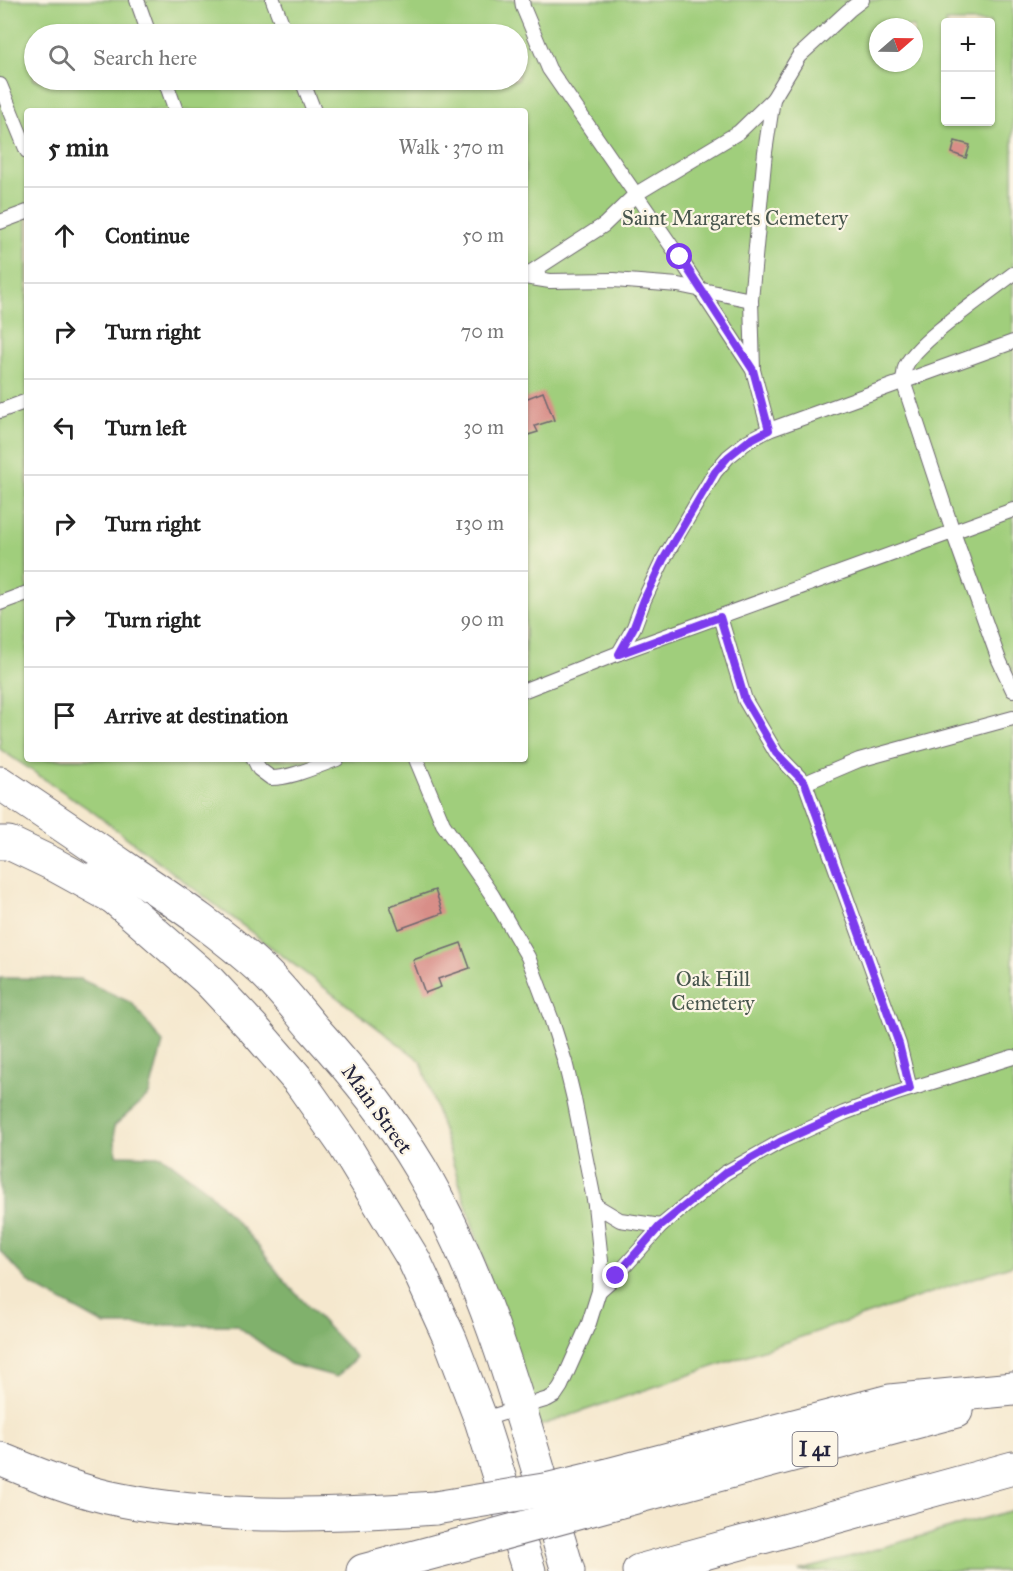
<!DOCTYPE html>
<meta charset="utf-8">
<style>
:root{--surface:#fff;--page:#f6f6f6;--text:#222;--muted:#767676;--line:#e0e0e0}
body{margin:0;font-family:"IM FELL Great Primer",serif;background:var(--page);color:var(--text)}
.controls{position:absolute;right:18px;top:18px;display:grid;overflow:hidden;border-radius:6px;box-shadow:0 2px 4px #0004}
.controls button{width:54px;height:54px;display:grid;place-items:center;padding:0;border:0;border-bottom:2px solid var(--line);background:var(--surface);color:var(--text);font:30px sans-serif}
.compass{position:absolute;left:869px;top:18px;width:54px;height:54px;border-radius:50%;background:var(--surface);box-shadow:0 2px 4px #0004;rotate:70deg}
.stop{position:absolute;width:18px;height:18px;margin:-14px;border:4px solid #7c3aed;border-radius:50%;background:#fff}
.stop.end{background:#7c3aed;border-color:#fff;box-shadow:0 2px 6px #0008}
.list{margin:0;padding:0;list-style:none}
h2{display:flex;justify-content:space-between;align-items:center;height:78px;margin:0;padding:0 24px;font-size:26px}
h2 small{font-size:20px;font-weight:400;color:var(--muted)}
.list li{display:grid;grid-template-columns:39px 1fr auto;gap:18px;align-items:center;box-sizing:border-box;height:96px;padding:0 24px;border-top:2px solid var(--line)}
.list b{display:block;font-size:22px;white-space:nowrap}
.list em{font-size:20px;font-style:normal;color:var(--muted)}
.icon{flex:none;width:33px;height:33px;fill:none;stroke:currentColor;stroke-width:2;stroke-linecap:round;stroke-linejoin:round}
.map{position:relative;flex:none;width:1013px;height:1571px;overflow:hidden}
.search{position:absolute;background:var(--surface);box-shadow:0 2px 4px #0004;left:24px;top:24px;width:504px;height:66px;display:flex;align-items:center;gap:15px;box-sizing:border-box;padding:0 21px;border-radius:33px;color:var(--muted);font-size:22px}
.panel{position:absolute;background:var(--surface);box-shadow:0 2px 4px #0004;left:24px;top:108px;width:504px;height:654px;border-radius:6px}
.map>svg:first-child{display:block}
.green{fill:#a0ce7c;stroke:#61785c;stroke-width:1.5;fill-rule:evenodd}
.forest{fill:#80b16c;stroke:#516a54;stroke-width:1.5}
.building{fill:#d88e88}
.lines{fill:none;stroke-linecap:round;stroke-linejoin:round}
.service-casing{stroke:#6c676e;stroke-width:16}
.primary-casing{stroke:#6c676e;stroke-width:35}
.motorway-casing{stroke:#6c676e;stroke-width:35}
.service{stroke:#fff;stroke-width:14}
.primary{stroke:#fff;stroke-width:33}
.motorway{stroke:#fff;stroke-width:33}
.motorway-bridge-casing{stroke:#6c676e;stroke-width:35;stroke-linecap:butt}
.motorway-bridge{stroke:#fff;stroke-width:33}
.route{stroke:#7c3aed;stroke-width:8}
.labels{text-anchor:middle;stroke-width:4.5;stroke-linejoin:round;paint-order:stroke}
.shield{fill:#fcf5e5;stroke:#63616e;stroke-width:1.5}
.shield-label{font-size:20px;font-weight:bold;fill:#22223b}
.park-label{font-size:21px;fill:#48564e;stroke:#fcf5e5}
.street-label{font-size:21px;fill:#22223b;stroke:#fcf5e5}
</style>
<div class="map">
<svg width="1013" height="1571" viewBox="0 0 1013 1571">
<rect width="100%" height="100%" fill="#fcf5e5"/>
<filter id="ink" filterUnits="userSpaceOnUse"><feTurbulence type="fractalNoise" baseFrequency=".0167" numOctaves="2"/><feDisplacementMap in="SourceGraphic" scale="12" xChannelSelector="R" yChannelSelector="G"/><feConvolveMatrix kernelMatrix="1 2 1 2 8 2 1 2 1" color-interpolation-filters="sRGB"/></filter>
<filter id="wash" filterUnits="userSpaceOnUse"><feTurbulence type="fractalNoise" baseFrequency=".008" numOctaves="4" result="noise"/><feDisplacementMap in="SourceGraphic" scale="24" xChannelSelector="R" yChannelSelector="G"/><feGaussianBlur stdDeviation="1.35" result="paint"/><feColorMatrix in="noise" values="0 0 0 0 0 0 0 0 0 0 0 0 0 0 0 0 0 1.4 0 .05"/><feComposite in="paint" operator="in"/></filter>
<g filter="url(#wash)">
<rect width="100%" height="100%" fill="#f5e8ce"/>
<g class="green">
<path d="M0,0H1013V1265L536,1427L421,1061L93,812L0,749ZM946,22H990V122H946ZM878,27H914V63H878ZM34,34H518V80H34ZM27,111H525V759H27Z"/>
<path d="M1013,1510V1571H799Z"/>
</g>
<path class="forest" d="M0,978L80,979L132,1003L163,1043L149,1095L114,1126L116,1155L162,1156L206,1189L255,1242L285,1282L356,1357L337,1377L290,1364L236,1325H105L32,1285L0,1251Z"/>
<g id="blocks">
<g class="building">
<path d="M955,141L970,145L966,158L952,153Z"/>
<path d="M543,392L554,420L535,426L538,432L525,436V399Z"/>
<path d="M435,890L443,913L399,929L390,906Z"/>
<path d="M461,943L470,968L438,979L441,987L425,993L413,960Z"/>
</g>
</g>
</g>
<g filter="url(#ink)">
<use href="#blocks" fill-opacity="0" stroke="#6c676e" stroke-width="1.5"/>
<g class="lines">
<g class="service-casing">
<g id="service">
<path d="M137,0L149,34"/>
<path d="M273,0L286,34"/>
<path d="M522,0L523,7L549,69L679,257L753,370L769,430"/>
<path d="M165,80L176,111"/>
<path d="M302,80L314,111"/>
<path d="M0,85L27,151"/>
<path d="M0,222L27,212"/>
<path d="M1013,274C990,292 913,344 905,368C904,372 904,377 903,381L953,532L999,660L1013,690"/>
<path d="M525,276L604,225L636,194L739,132L773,99"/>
<path d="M525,277L550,281L614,280L678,285L751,300"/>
<path d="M753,370L751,300L765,152L773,99L799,56L849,10L862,0"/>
<path d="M0,411L27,401"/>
<path d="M0,603L27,593"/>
<path d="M720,617L745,700L776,753L805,783L899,1044L910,1089"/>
<path d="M619,653L634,627L644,600L663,560L715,472L728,457L748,441L769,430L1013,342"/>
<path d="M525,690L619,653L1013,510"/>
<path d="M254,759L259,769L271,778C293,778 316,766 337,759"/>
<path d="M416,759L443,824L492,895L528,957L551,1018L565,1062L574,1099L595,1205L601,1261L599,1291L589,1323L561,1386L555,1395L548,1399L481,1420"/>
<path d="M805,783L859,760L1013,718"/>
<path d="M595,1205L620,1220L661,1226"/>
<path d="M599,1291L616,1276L661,1226L725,1173L780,1142L844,1113L897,1093L1013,1057"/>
</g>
</g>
<g class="primary-casing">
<g id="primary">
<path d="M0,783C45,813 89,843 134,874C179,904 223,934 263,971C281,988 297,1009 313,1028C351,1070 391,1119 420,1168C493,1292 527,1435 568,1571"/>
<path d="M93,879L207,979L253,1028L300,1082L343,1143L414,1260L450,1339L481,1420L529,1571"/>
</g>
</g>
<g class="motorway-casing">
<g id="motorway">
<path d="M0,843H9L53,864L113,897"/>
<path d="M0,1459C39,1475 79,1492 121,1500C222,1520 334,1515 435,1508"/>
<path d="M608,1475L890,1401L1013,1389"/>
<path d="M617,1502L956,1411"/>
<path d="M363,1571L449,1548"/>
<path d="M639,1571L1013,1468"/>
</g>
</g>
<use href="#service" class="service"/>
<use href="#primary" class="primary"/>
<use href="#motorway" class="motorway"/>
<g class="motorway-bridge-casing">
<g id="motorway-bridge">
<path d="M435,1508L550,1489L608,1475"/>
<path d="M449,1548L617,1502"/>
</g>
</g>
<use href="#motorway-bridge" class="motorway-bridge"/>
</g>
</g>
<g class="lines" filter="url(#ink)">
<path class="route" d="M616,1276L660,1226L725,1173L780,1142L844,1113L910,1089L899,1044L805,783L776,753L745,700L720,617L619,654L634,627L644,600L663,560L715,472L728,457L748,441L769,430L753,370L680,257"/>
</g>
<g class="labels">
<rect class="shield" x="792.5" y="1432" width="45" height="34" rx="4.5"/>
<g class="shield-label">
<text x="815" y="1456">I 41</text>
</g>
<g class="park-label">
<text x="735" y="225">Saint Margarets Cemetery</text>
<text x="713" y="986">Oak Hill<tspan x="713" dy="24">Cemetery</tspan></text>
</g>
<g class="street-label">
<text transform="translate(377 1109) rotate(54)" y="7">Main Street</text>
</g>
</g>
</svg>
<div class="controls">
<button>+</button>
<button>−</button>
</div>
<svg class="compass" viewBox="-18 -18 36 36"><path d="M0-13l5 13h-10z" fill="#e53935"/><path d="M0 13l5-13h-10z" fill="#767676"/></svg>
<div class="stop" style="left:680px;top:257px"></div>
<div class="stop end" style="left:616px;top:1276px"></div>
<div class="search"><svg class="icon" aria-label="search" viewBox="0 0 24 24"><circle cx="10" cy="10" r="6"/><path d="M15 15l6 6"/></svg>Search here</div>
<section class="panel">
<h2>5 min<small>Walk · 370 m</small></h2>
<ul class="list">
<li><svg class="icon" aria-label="ahead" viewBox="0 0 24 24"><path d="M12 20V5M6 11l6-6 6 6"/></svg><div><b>Continue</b></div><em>50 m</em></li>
<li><svg class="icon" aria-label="right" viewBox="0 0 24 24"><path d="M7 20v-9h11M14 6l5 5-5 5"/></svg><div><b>Turn right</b></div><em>70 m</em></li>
<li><svg class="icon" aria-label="left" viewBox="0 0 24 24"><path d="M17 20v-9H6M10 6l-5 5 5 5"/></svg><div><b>Turn left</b></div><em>30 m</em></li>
<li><svg class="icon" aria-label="right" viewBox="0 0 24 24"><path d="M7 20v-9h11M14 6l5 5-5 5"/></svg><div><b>Turn right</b></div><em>130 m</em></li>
<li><svg class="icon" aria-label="right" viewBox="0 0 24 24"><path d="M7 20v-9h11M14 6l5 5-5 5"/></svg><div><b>Turn right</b></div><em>90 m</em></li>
<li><svg class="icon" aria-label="arrive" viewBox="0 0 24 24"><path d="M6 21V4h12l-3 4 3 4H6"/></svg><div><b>Arrive at destination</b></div></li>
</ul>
</section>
</div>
